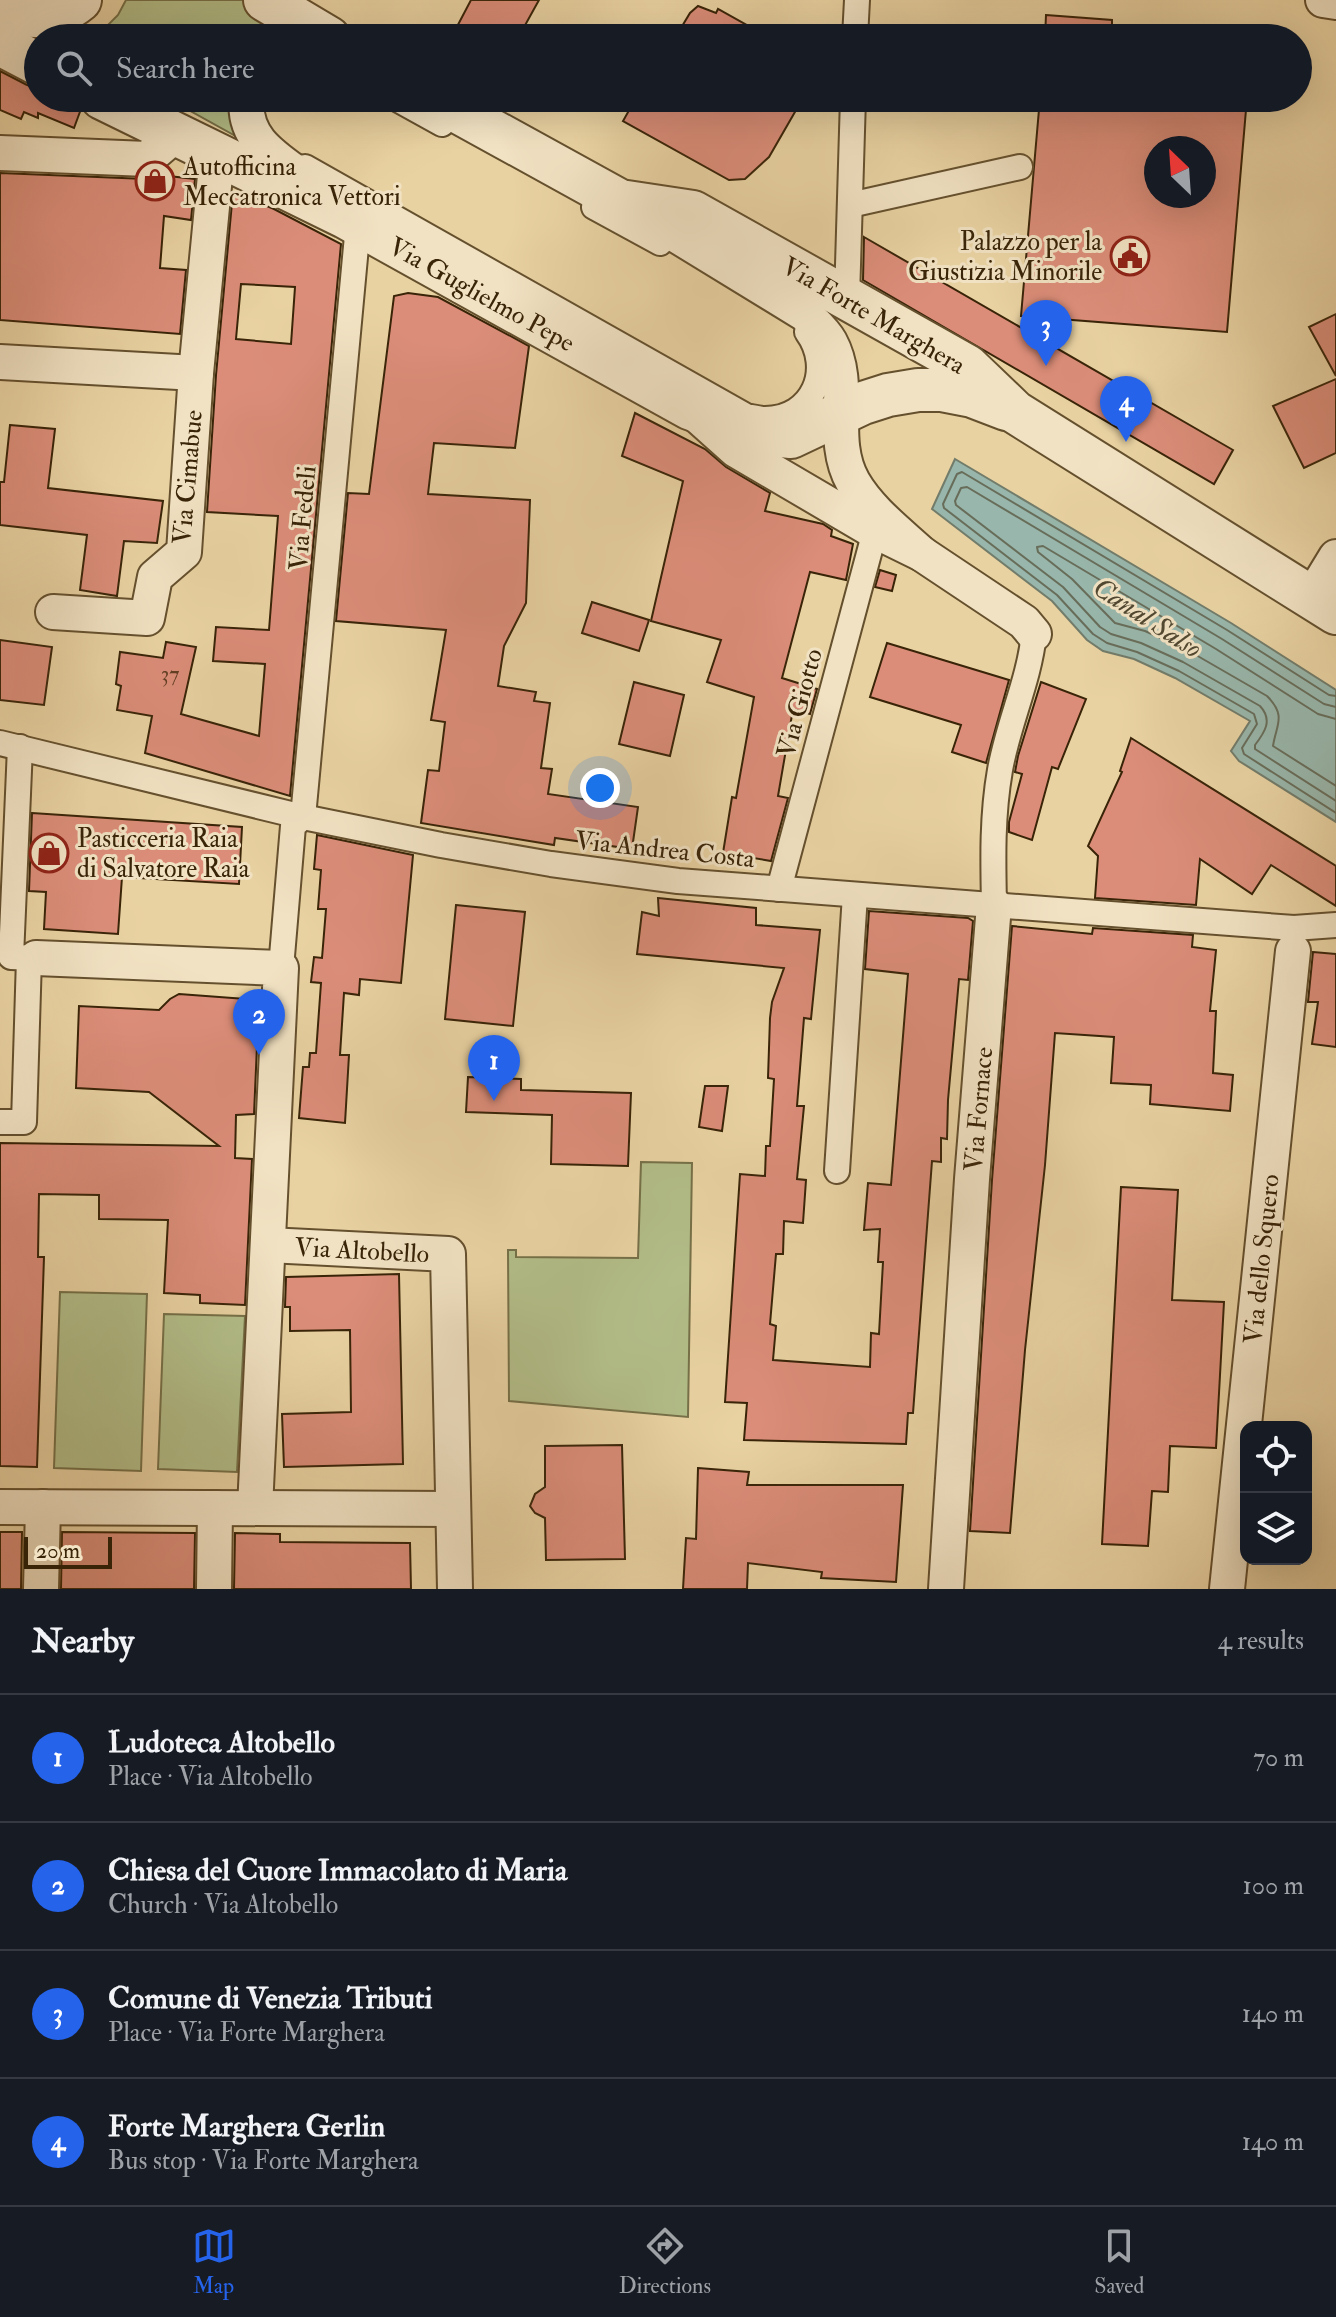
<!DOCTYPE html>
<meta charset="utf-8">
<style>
:root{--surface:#171b24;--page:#20242c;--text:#f1f3f6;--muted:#9ea1a6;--line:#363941;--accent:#2563eb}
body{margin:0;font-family:"IM FELL Double Pica",serif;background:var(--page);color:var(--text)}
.controls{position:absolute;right:24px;bottom:24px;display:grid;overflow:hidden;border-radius:16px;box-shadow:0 8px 32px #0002}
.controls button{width:72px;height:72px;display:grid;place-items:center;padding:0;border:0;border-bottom:2px solid var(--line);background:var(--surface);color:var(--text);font:40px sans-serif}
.compass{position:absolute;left:1144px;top:136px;width:72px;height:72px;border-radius:50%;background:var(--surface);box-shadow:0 8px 32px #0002;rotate:335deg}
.scale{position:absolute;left:24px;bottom:20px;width:88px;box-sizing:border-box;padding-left:8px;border:4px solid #392408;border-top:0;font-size:22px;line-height:28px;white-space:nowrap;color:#392408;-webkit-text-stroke:6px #f1e2c3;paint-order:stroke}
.you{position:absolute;left:600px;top:788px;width:28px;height:28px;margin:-20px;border:6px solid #fff;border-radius:50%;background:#1a73e8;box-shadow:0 0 0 12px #1a73e833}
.badge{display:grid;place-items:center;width:52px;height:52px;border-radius:50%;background:var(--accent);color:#fff;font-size:26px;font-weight:700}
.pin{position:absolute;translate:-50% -66px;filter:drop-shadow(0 2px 4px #0008)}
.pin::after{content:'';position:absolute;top:42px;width:28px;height:24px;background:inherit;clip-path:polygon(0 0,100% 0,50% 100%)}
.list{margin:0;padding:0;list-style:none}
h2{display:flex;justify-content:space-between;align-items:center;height:104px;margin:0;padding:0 32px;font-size:34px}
h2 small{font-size:26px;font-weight:400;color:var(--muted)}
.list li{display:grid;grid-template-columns:52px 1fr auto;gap:24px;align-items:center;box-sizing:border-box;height:128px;padding:0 32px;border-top:2px solid var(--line)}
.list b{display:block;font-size:30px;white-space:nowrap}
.list p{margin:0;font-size:26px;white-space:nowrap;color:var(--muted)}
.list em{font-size:26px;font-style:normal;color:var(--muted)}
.icon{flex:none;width:44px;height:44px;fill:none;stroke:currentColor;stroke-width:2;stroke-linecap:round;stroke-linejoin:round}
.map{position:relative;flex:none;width:1336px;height:1589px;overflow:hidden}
.search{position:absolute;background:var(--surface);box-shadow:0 8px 32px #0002;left:24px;right:24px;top:24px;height:88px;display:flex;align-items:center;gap:20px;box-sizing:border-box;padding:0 28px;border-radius:44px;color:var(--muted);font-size:30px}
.sheet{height:616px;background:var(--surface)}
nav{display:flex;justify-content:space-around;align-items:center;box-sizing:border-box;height:112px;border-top:2px solid var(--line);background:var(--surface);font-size:22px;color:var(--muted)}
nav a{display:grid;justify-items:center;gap:4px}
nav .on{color:var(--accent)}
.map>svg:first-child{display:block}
.green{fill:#b2bd88;stroke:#767048;stroke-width:2}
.water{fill:#98b6ab;stroke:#727c6a;stroke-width:2}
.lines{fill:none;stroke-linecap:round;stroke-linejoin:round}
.shore{stroke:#686d5a;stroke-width:2}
.building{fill:#db8d79;stroke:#392408;stroke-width:2;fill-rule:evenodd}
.pedestrian-casing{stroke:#65502e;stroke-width:28}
.minor-casing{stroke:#65502e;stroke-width:38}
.tertiary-casing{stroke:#65502e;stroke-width:46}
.pedestrian{stroke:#f1e2c3;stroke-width:24}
.minor{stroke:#f1e2c3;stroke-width:34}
.tertiary{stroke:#f1e2c3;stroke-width:42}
.labels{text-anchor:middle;stroke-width:6;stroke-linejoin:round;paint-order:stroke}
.number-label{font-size:22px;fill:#623e24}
.poi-label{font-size:26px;fill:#392408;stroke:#f1e2c3;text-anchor:start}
.street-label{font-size:26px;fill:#392408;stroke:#f1e2c3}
.water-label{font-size:28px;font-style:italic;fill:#514831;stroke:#f1e2c3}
</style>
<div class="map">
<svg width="1336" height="1589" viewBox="0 0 1336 1589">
<rect width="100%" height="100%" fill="#e9d2a2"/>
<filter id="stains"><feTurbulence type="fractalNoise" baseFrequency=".0025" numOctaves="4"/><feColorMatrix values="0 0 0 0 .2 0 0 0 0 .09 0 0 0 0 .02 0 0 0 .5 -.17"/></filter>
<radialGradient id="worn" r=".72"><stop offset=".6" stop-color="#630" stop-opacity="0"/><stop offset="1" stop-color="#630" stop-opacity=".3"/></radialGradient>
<g class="green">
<path d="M126,0H244L299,30L270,38H95L118,15Z"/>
<path d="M167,98H231L241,139Z"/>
<path d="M641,1162L692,1163L688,1417L509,1401L508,1250H516V1257L638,1258Z"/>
<path d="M60,1292L147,1294L141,1471L54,1468Z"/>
<path d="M164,1314L245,1316L237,1472L158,1469Z"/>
</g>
<path class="water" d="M955,459L1231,623L1336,690V822L1239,761L1231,751L1250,721L1175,678L1134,659L1103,651L1087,640L1052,601L932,509Z"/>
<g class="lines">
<g class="shore">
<path d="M1336,696L1329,695L1227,630L962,472L957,474L943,504L944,508L1057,595L1093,634L1107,643L1137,652L1179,671L1254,714L1257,724L1242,748L1244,754L1336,813"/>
<path d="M1336,707L1324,704L1222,639L967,487L961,488L955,501L956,505L1063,587L1100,627L1111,634L1141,643L1183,662L1260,706C1273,720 1265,732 1255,745V749L1336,801"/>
<path d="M1336,719L1318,714L1216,649L1043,546L1037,547L1038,552L1072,579L1115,623L1145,631L1189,651L1267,696C1287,716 1276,725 1273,746L1336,786"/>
</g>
</g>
<g class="building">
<path d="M471,0H539L518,38H451Z"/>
<path d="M698,6L716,13L718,9L770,38H675L690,13Z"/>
<path d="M1046,15L1112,20V38H1045Z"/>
<path d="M0,71L27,85L38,88V98H78L81,109L74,128L38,113V118L24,112L21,119L0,110Z"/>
<path d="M636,98H803L769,157L745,179L729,180L623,121Z"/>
<path d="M1040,98H1247L1227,332L1021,316ZM1156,148H1204V196H1156Z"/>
<path d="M0,173L146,179L159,175L195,179L191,220L164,216L160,268L186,270L180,334L0,320Z"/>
<path d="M233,192L274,209L341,244L290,796L145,753L152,716L117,710L121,686L116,684L120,652L163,658L166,642L196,647L181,714L259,736L265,664L213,661L216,627L269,630L278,516L207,512L216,375ZM241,284L295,287L291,344L236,339Z"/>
<path d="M864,237L1233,450L1214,484L863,280Z"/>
<path d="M408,293L438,297L529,346L515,448L434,443L428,494L530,500L526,603L504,646L498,686L536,692L534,701L550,703L541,768L552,769L548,794L638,807L632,849L555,838L554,845L421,823L428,770L439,771L445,722L431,720L446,630L336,621L348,493L369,494L394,296Z"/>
<path d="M1336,314V376L1309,327Z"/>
<path d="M1336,379V453L1304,468L1273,406Z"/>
<path d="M635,413L705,449L726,467L770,493L765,511L823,524L832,530L831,536L853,544L846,580L810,572L782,678L817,689L810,714L793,709L778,796L788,798L771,861L723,853L732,797L736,798L754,697L707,682L721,640L651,621L683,481L622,456Z"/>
<path d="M10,425L55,429L48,488L163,501L157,543L124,541L117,596L80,590L87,535L0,525V482H4Z"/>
<path d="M880,570L896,575L892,591L875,587Z"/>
<path d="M592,602L649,620L639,651L582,633Z"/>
<path d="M0,640L52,647L44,705L0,700Z"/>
<path d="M887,643L1009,680L986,763L952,752L961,725L870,697Z"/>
<path d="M634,682L684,695L670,756L619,744Z"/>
<path d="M1041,682L1086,699L1058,769L1052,767L1032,840L1009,832V822L1022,774L1015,772L1018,756Z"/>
<path d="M1131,738L1336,866V906L1271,865L1252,894L1200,859L1196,905L1095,898L1098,856L1088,846L1122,772L1120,771Z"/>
<path d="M32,813L242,827L239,884L122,877L118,934L44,929L46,892L29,891Z"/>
<path d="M317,835L413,855L401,983L360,979L359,995L344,993L340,1055H349L345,1123L299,1118L303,1067H309L310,1053H316L321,983L311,982L314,957L322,958L326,909H318L321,870L314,869Z"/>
<path d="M658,898L756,908V925L820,930L811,1019L804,1018L797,1106H804L797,1179L806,1180L803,1223L784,1221L783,1254H776L770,1324L776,1326L773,1360L870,1367L871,1333L879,1334L883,1262H878L880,1229L864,1230L868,1183L891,1185L908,974L865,969L869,911L968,918L973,921L968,980L959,979L948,1100L947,1139L941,1138V1162L932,1161L913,1413H908L906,1444L744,1440L747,1403L725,1402L740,1174L765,1176L766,1146H770L774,1079L768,1078L770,1018L772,1002L784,968L637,954L642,912L659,916Z"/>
<path d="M456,905L525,912L513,1026L445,1019Z"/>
<path d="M1012,926L1092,934L1093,928L1193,935L1192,947L1216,950L1210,1011H1216L1213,1073L1233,1075L1230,1111L1150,1104L1151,1085L1111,1083L1114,1037L1055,1033L1045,1165L1025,1350L1010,1533L970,1531L992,1180Z"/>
<path d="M1313,952L1336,954V1047L1312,1044L1318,1002H1308Z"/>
<path d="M179,994L259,1000L254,1114L236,1115L235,1158L252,1159L245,1305L200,1303V1295L164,1293L168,1220L99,1219V1195L39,1194L38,1257H44L37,1467L0,1466V1143L219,1146L149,1092L76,1088L79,1006L159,1010L170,999Z"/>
<path d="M468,1077L521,1079V1090L631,1093L628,1166L551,1164L552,1115L466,1112Z"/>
<path d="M705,1086H728L722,1131L699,1127Z"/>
<path d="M1121,1187L1178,1190L1172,1300L1224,1302L1216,1448L1170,1446L1168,1492L1152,1491L1148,1546L1102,1544Z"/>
<path d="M399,1274L403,1464L284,1467L282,1414L351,1412L350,1330L290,1331V1307H285L286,1277Z"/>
<path d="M622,1445L625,1559L546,1560L545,1518L535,1513L530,1506L535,1494L545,1487V1446Z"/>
<path d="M698,1468L749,1472L747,1485H903L896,1582L821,1578L822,1572L748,1563L747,1589H683L686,1538L696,1539Z"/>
<path d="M0,1532H22L21,1589H0Z"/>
<path d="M62,1532L195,1533L194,1589H61Z"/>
<path d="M235,1533L280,1534V1542L410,1543L411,1589H234Z"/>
</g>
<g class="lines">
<g class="pedestrian-casing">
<g id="pedestrian">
<path d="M855,38L857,0"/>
<path d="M395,98L442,124"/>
<path d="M305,167L746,416C752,417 759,419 765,419C813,419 834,369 807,332"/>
<path d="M850,205L1020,167"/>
<path d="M594,207L660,243"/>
<path d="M847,298L853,98"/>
<path d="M0,743L303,817L441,845L551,864L678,881L1294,928L1336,925"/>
<path d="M20,747L11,957L36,958"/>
<path d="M779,889L875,531"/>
<path d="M994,905C993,859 992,816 1000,770C1008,724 1029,681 1034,634"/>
<path d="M281,968L293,826L303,817L358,225"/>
<path d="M0,1122H24L29,958"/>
<path d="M837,1171L855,895"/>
</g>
</g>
<g class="minor-casing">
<g id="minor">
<path d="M1323,0L1336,2"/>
<path d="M247,98C241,144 285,162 315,187"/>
<path d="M0,153L147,159L175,135"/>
<path d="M627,205L805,314C814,323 824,331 830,342C854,386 828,438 853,482C869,510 898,532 922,554"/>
<path d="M0,362L196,373"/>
<path d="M698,416L736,450L869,528L922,554L1024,622L1034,634"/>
<path d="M1311,598L1336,557"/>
<path d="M53,612L147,618L155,577L184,552L196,373L217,155"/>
<path d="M36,958L281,968L255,1508"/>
<path d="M268,1245L448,1254L455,1589"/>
<path d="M0,1507L452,1509"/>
<path d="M41,1589L43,1507"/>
<path d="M214,1589L215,1508"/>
<path d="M946,1589L972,1179L994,905"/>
<path d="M1227,1589L1293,951"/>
</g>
</g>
<g class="tertiary-casing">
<g id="tertiary">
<path d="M265,0L329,38"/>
<path d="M0,9C28,19 56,20 80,0"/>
<path d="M0,44L38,64"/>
<path d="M102,98L345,217L689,408L759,434L791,437L863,403L888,395L918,390H941L972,396L1006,409"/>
<path d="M433,98L620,201L693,212L967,366L1015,412L1336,613"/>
</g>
</g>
<use href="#pedestrian" class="pedestrian"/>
<use href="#minor" class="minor"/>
<use href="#tertiary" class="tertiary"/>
</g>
<defs>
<g id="shop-ring" transform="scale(2)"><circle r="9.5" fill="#f1e2c3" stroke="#8f2418" stroke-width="1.5"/><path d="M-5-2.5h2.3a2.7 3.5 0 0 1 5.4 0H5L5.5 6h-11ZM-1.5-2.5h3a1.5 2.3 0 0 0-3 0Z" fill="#8f2418"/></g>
<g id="civic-ring" transform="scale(2)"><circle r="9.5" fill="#f1e2c3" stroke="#8f2418" stroke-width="1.5"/><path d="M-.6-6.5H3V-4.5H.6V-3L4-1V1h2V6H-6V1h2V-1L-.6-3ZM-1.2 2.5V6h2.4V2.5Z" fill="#8f2418"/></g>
</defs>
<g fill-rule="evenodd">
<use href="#shop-ring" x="155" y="181"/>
<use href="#civic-ring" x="1130" y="256"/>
<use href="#shop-ring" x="49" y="853"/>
</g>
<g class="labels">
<g class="number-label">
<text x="170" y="681">37</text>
</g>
<g class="poi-label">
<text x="183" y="175">Autofficina<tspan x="183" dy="30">Meccatronica Vettori</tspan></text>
<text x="1102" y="250" text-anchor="end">Palazzo per la<tspan x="1102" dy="30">Giustizia Minorile</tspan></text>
<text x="77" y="847">Pasticceria Raia<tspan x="77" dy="30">di Salvatore Raia</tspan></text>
</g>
<g class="street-label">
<text transform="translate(482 294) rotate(29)" y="9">Via Guglielmo Pepe</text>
<text transform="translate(874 315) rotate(30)" y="9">Via Forte Marghera</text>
<text transform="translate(187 477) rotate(-85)" y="9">Via Cimabue</text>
<text transform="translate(302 518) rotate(-85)" y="9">Via Fedeli</text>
<text transform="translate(799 703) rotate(-75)" y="9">Via Giotto</text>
<text transform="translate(665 849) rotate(6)" y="9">Via Andrea Costa</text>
<text transform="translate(978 1109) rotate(-85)" y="9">Via Fornace</text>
<text transform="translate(362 1250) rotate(3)" y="9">Via Altobello</text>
<text transform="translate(1261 1259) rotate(-84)" y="9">Via dello Squero</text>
</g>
<g class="water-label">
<text transform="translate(1148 617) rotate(33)" y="10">Canal Salso</text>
</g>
</g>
<rect width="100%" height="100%" filter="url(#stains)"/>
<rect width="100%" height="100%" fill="url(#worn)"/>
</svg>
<div class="controls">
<button><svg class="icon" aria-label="locate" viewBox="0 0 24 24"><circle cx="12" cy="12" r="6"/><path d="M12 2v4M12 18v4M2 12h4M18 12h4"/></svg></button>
<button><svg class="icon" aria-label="layers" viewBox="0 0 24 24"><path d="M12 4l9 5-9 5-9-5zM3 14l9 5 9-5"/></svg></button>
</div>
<svg class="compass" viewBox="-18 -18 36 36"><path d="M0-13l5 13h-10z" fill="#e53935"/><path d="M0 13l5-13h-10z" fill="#9ea1a6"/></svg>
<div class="scale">20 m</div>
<div class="you"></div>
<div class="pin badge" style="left:494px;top:1101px">1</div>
<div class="pin badge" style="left:259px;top:1055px">2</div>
<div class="pin badge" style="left:1046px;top:366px">3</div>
<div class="pin badge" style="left:1126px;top:442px">4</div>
<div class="search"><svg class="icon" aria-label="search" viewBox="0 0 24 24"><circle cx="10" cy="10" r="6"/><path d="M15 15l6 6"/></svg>Search here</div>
</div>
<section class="sheet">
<h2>Nearby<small>4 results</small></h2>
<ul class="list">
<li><span class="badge">1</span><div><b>Ludoteca Altobello</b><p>Place · Via Altobello</p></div><em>70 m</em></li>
<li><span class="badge">2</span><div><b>Chiesa del Cuore Immacolato di Maria</b><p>Church · Via Altobello</p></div><em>100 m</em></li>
<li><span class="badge">3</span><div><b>Comune di Venezia Tributi</b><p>Place · Via Forte Marghera</p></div><em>140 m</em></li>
<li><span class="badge">4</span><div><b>Forte Marghera Gerlin</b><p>Bus stop · Via Forte Marghera</p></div><em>140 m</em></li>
</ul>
</section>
<nav>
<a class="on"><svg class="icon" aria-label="map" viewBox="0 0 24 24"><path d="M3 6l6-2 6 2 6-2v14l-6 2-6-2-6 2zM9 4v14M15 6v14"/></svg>Map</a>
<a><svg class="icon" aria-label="directions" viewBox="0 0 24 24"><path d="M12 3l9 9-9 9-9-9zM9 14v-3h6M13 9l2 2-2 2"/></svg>Directions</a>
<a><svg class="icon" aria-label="saved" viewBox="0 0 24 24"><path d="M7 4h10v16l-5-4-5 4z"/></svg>Saved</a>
</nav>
